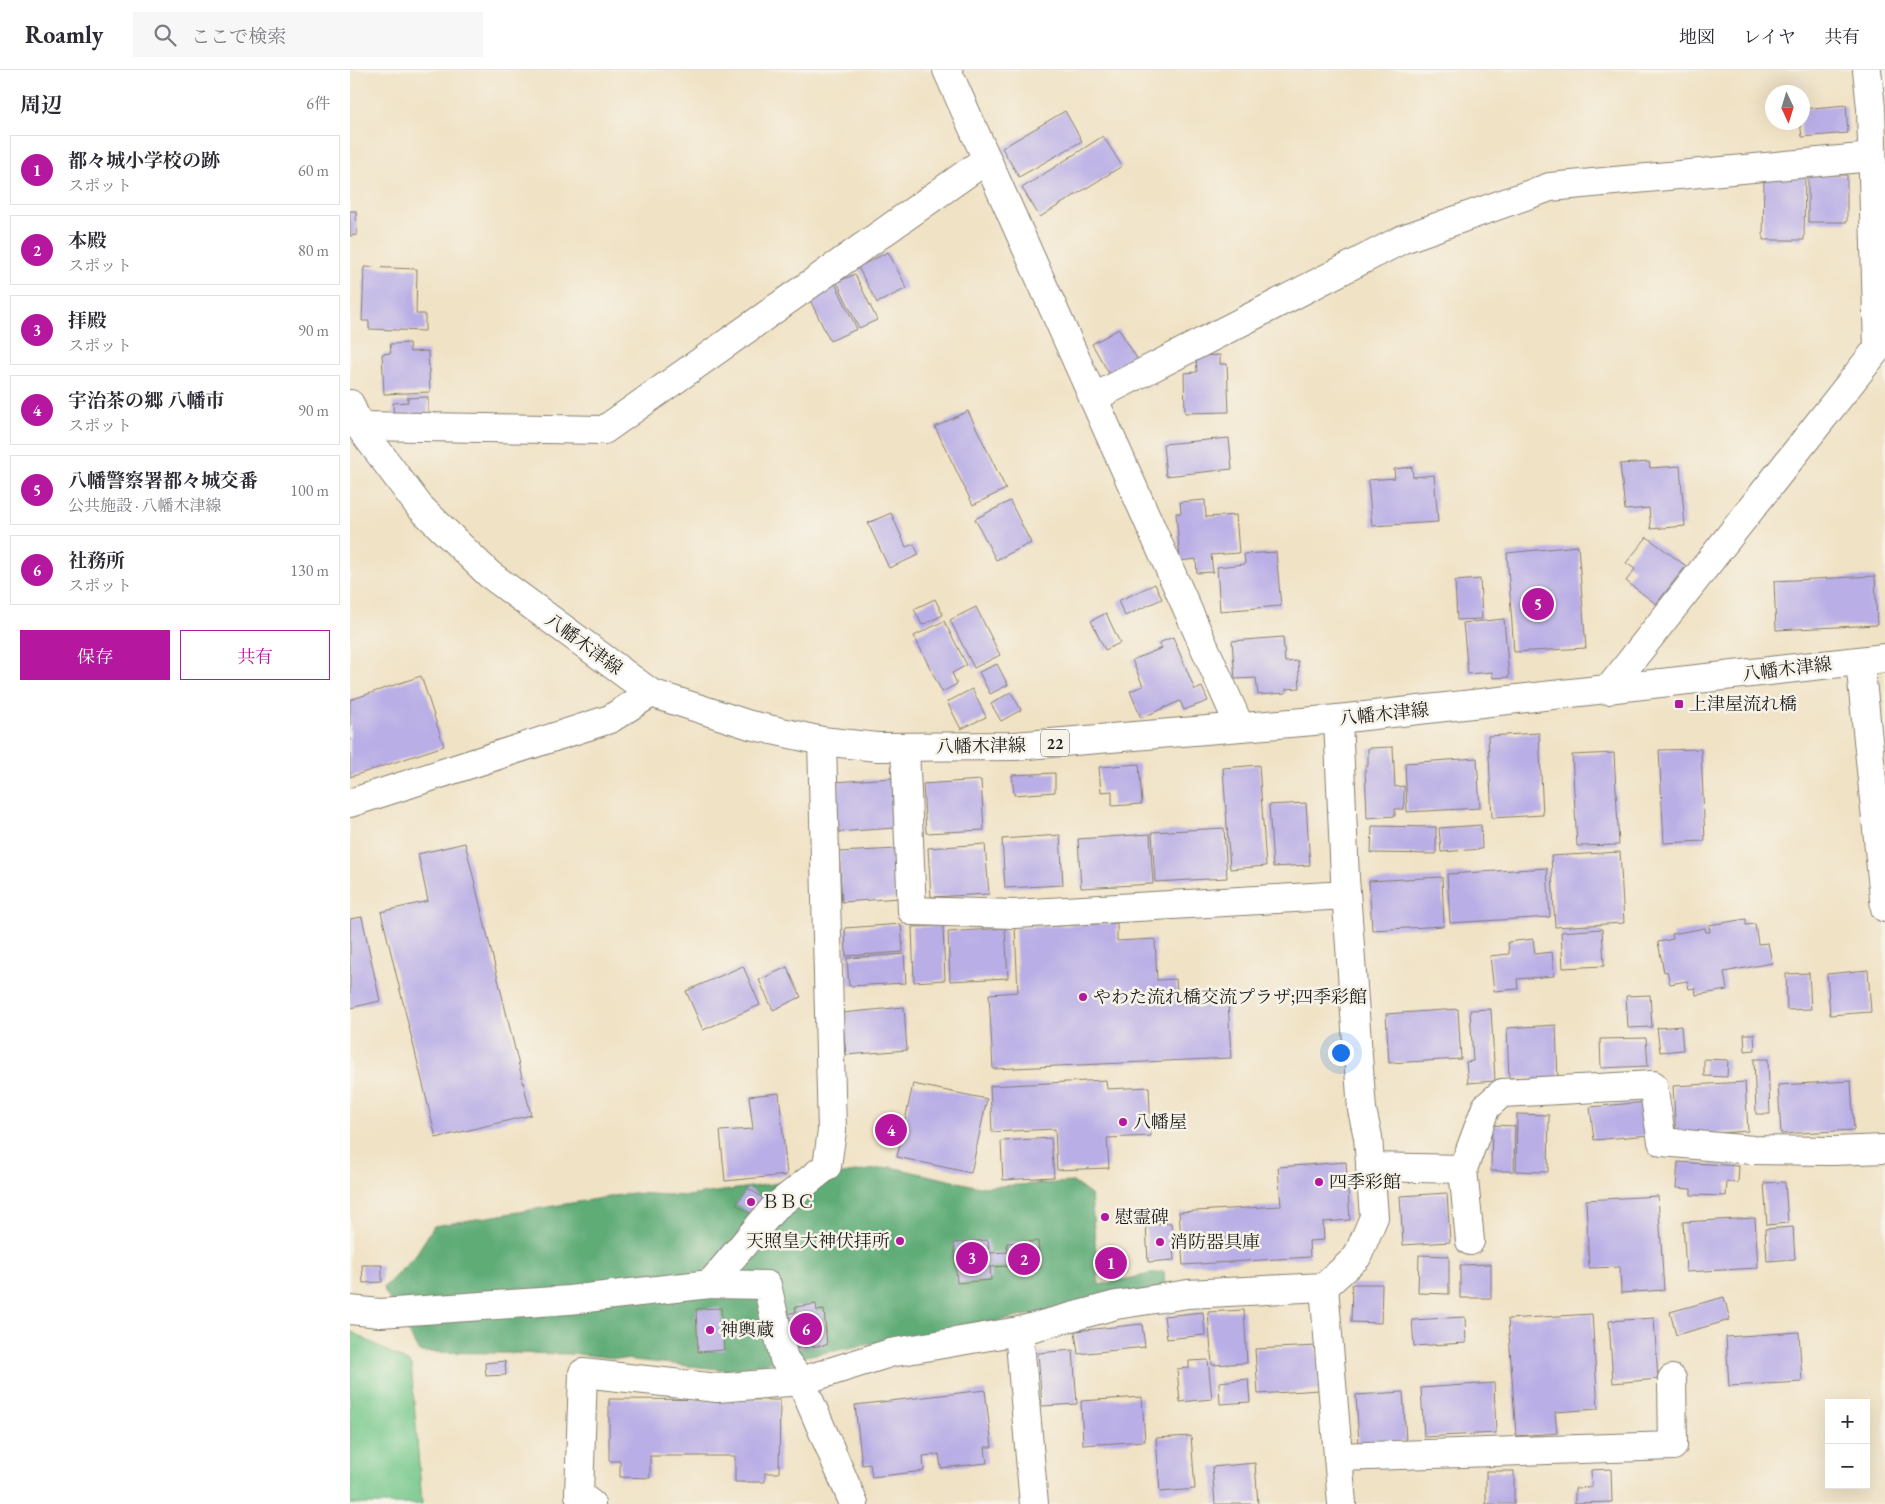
<!DOCTYPE html>
<html lang="ja">
<meta charset="utf-8">
<style>
:root{--surface:#fff;--page:#f7f7f7;--text:#2b2b33;--muted:#7c7c81;--line:#e1e1e2;--accent:#b5179e}
body{margin:0;font-family:"EB Garamond","Noto Serif JP",serif;background:var(--page);color:var(--text)}
.controls{position:absolute;right:15px;bottom:15px;display:grid;overflow:hidden;border-radius:0px;box-shadow:0 5px 20px #0002}
.controls button{width:45px;height:45px;display:grid;place-items:center;padding:0;border:0;border-bottom:1px solid var(--line);background:var(--surface);color:var(--text);font:25px sans-serif}
.compass{position:absolute;left:1415px;top:15px;width:45px;height:45px;border-radius:50%;background:var(--surface);box-shadow:0 5px 20px #0002;rotate:176deg}
.you{position:absolute;left:990px;top:982px;width:18px;height:18px;margin:-12px;border:4px solid #fff;border-radius:50%;background:#1a73e8;box-shadow:0 0 0 8px #1a73e833}
.badge{display:grid;place-items:center;width:32px;height:32px;border-radius:50%;background:var(--accent);color:#fff;font-size:16px;font-weight:700}
.pin{position:absolute;translate:-50% -50%;border:2px solid #fff;box-shadow:0 1px 5px #0006}
.list{margin:0;padding:0;list-style:none}
h2{display:flex;justify-content:space-between;align-items:center;height:65px;margin:0;padding:0 20px;font-size:21px}
h2 small{font-size:16px;font-weight:400;color:var(--muted)}
.list li{display:grid;grid-template-columns:32px 1fr auto;gap:15px;align-items:center;box-sizing:border-box;height:70px;margin:0 10px 10px;padding:0 10px;border:1px solid var(--line);border-radius:0px}
.list b{display:block;font-size:19px;white-space:nowrap}
.list p{margin:0;font-size:16px;white-space:nowrap;color:var(--muted)}
.list em{font-size:16px;font-style:normal;color:var(--muted)}
.actions{display:flex;gap:10px;padding:15px 20px}
.actions a{flex:1;padding:11px 0;border:1px solid var(--accent);border-radius:0px;text-align:center;font-size:18px;color:var(--accent)}
.actions .main{background:var(--accent);color:#fff}
.icon{flex:none;width:28px;height:28px;fill:none;stroke:currentColor;stroke-width:2;stroke-linecap:round;stroke-linejoin:round}
.map{position:relative;flex:none;width:1535px;height:1434px;overflow:hidden}
header{display:flex;align-items:center;gap:30px;box-sizing:border-box;height:70px;padding:0 25px;background:var(--surface);border-bottom:1px solid var(--line)}
header strong{font-size:24px}
nav{display:flex;gap:28px;margin-inline-start:auto;font-size:18px}
.search{width:350px;height:45px;background:var(--page);display:flex;align-items:center;gap:12px;box-sizing:border-box;padding:0 18px;border-radius:0px;color:var(--muted);font-size:19px}
main{display:flex}
aside{flex:1;background:var(--surface)}
.map>svg:first-child{display:block}
.green{fill:#74c88b;stroke:#487254}
.forest{fill:#5fac77;stroke:#3e644a}
.building{fill:#b9aee6}
.lines{fill:none;stroke-linecap:round;stroke-linejoin:round}
.minor-casing{stroke:#867f70;stroke-width:30}
.major-casing{stroke:#867f70;stroke-width:30}
.minor{stroke:#fff;stroke-width:28}
.major{stroke:#fff;stroke-width:28}
.poi-dot{fill:#b5179e;stroke:#f7f3e8;stroke-width:2}
.labels{text-anchor:middle;stroke-width:5;stroke-linejoin:round;paint-order:stroke}
.shield{fill:#f7f3e8;stroke:#5e5c59;stroke-width:1}
.shield-label{font-size:16px;font-weight:bold;fill:#1c1c1c}
.street-label{font-size:18px;fill:#1c1c1c;stroke:#f7f3e8}
.poi-label{font-size:18px;fill:#1c1c1c;stroke:#f7f3e8;text-anchor:start}
</style>
<header>
<strong>Roamly</strong>
<div class="search"><svg class="icon" aria-label="search" viewBox="0 0 24 24"><circle cx="10" cy="10" r="6"/><path d="M15 15l6 6"/></svg>ここで検索</div>
<nav><a>地図</a><a>レイヤ</a><a>共有</a></nav>
</header>
<main>
<aside>
<h2>周辺<small>6件</small></h2>
<ul class="list">
<li><span class="badge">1</span><div><b>都々城小学校の跡</b><p>スポット</p></div><em>60 m</em></li>
<li><span class="badge">2</span><div><b>本殿</b><p>スポット</p></div><em>80 m</em></li>
<li><span class="badge">3</span><div><b>拝殿</b><p>スポット</p></div><em>90 m</em></li>
<li><span class="badge">4</span><div><b>宇治茶の郷 八幡市</b><p>スポット</p></div><em>90 m</em></li>
<li><span class="badge">5</span><div><b>八幡警察署都々城交番</b><p>公共施設 · 八幡木津線</p></div><em>100 m</em></li>
<li><span class="badge">6</span><div><b>社務所</b><p>スポット</p></div><em>130 m</em></li>
</ul>
<div class="actions"><a class="main">保存</a><a>共有</a></div>
</aside>
<div class="map">
<svg width="1535" height="1434" viewBox="0 0 1535 1434">
<rect width="100%" height="100%" fill="#f7f3e8"/>
<filter id="ink" filterUnits="userSpaceOnUse"><feTurbulence type="fractalNoise" baseFrequency=".02" numOctaves="2"/><feDisplacementMap in="SourceGraphic" scale="10" xChannelSelector="R" yChannelSelector="G"/><feConvolveMatrix kernelMatrix="1 2 1 2 8 2 1 2 1" color-interpolation-filters="sRGB"/></filter>
<filter id="wash" filterUnits="userSpaceOnUse"><feTurbulence type="fractalNoise" baseFrequency=".0096" numOctaves="4" result="noise"/><feDisplacementMap in="SourceGraphic" scale="20" xChannelSelector="R" yChannelSelector="G"/><feGaussianBlur stdDeviation="1.12" result="paint"/><feColorMatrix in="noise" values="0 0 0 0 0 0 0 0 0 0 0 0 0 0 0 0 0 1.4 0 .05"/><feComposite in="paint" operator="in"/></filter>
<g filter="url(#wash)">
<rect width="100%" height="100%" fill="#f0e2c5"/>
<path class="green" d="M0,1261L61,1294L72,1434H0Z"/>
<path class="forest" d="M541,1097L630,1117L723,1112L741,1125L749,1215L814,1201L815,1217L659,1249L378,1300L226,1284L69,1282L33,1218L65,1186L84,1156L282,1123L338,1126Z"/>
<g id="blocks">
<g class="building">
<path d="M1496,35L1498,63L1452,67L1450,52H1452V39Z"/>
<path d="M715,41L732,71L669,107L652,78Z"/>
<path d="M753,66L772,96L690,147L672,118Z"/>
<path d="M1414,105H1455L1454,170H1413Z"/>
<rect x="1458" y="105" width="39" height="47"/>
<path d="M0,141H6L7,165L0,166Z"/>
<path d="M538,182L557,218L527,233L508,197Z"/>
<path d="M14,197L67,199L66,244H75V261L19,259V251H12Z"/>
<path d="M505,204L527,250L509,258L487,212Z"/>
<path d="M485,213L507,259L480,271L458,226Z"/>
<path d="M769,259L789,292L761,307L742,274Z"/>
<path d="M59,273L60,282L78,281L80,322L34,324L32,284L41,283L40,274Z"/>
<path d="M870,285V294H877L879,342L835,343L834,303L847,302L846,286Z"/>
<path d="M78,327V345L44,351L43,333L58,332L57,328Z"/>
<path d="M618,341L656,419L623,435L585,357Z"/>
<path d="M879,368L882,399L816,406L813,374Z"/>
<path d="M1299,392L1300,398L1330,396L1335,456L1301,459L1299,438L1275,440L1270,394Z"/>
<path d="M1062,397L1063,407L1084,405L1088,452L1022,456L1018,410L1045,408L1044,399Z"/>
<path d="M855,430L856,447L886,445L889,483L861,485L863,502L847,503L846,489L830,491L826,443H831L830,432Z"/>
<path d="M660,431L681,473L646,490L625,449Z"/>
<path d="M541,443L556,477L564,474L569,485L539,498L518,453Z"/>
<path d="M1297,467L1336,496L1306,534L1276,511L1285,499L1276,493Z"/>
<path d="M1228,476L1236,578L1164,582L1157,483Z"/>
<path d="M926,482L931,536L870,541L867,497L895,494L894,484Z"/>
<path d="M1525,506L1527,555L1426,560L1424,511Z"/>
<path d="M1130,509L1132,549L1107,550L1105,511Z"/>
<path d="M805,514L812,529L775,546L768,531Z"/>
<path d="M585,529L593,545L572,555L564,539Z"/>
<path d="M626,537L650,585L624,598L600,550Z"/>
<path d="M756,543L770,573L755,580L741,551Z"/>
<path d="M1154,549L1159,607L1143,608L1142,602L1118,604L1113,553Z"/>
<path d="M594,551L617,595L602,603L607,614L592,622L564,566Z"/>
<path d="M823,567L845,620L852,617L858,631L834,640L830,631L791,648L780,621L793,616L782,590L812,578L809,573Z"/>
<path d="M933,567L935,592L948,591L950,618L936,619V623L908,625L906,608L885,609L882,571Z"/>
<path d="M647,594L658,615L640,624L629,602Z"/>
<path d="M71,606L94,676L0,707V630Z"/>
<path d="M622,619L636,647L611,659L597,632Z"/>
<path d="M661,622L671,640L651,651L641,634Z"/>
<path d="M1189,663L1193,745L1142,748L1138,666Z"/>
<path d="M1043,677L1045,717L1054,716V739H1045V746L1017,748L1015,696H1018V678Z"/>
<path d="M1351,679L1355,771L1314,773L1309,680Z"/>
<path d="M1264,683L1269,775L1227,776L1222,685Z"/>
<path d="M1127,688L1130,738L1057,742L1055,693Z"/>
<path d="M789,694L792,734L762,736V721L751,722L749,697Z"/>
<path d="M909,695L916,796L880,799L873,698Z"/>
<path d="M705,703V722L664,725L662,705Z"/>
<path d="M542,708L545,758L487,762L484,712Z"/>
<path d="M631,710L634,760L576,763L573,714Z"/>
<path d="M956,733L960,795L923,797L919,735Z"/>
<path d="M1131,755L1132,779L1091,782L1089,758Z"/>
<path d="M1022,756L1086,757V784L1021,783Z"/>
<path d="M874,758L877,808L805,812L802,762Z"/>
<path d="M800,764L803,814L731,818L728,769Z"/>
<path d="M710,765L713,815L655,818L652,769Z"/>
<path d="M115,773L181,1045L86,1068L31,842L78,831L68,784Z"/>
<path d="M635,774L639,824L581,827L578,778Z"/>
<path d="M547,779L550,828L492,832L489,782Z"/>
<path d="M1270,782L1274,853L1205,857L1201,786Z"/>
<path d="M1197,798L1200,847L1100,853L1097,804Z"/>
<path d="M1092,807L1094,856L1022,860L1019,811Z"/>
<path d="M12,847L30,931L0,938V849Z"/>
<path d="M1396,849V855L1405,854L1408,874L1418,873L1422,893L1374,902L1377,920L1346,925L1345,918L1339,919L1337,911L1320,914L1317,901L1314,902L1308,872L1323,869L1322,864L1355,858L1356,862H1360L1359,855Z"/>
<path d="M767,853V871L805,869L807,910L826,909L828,933L878,930L881,988L643,999L639,924L668,922L665,858Z"/>
<path d="M551,854L553,882L496,886L495,858Z"/>
<path d="M593,856L595,910L564,912L562,857Z"/>
<path d="M655,858L658,908L600,911L598,862Z"/>
<path d="M1252,859L1254,896L1213,898L1211,862Z"/>
<path d="M1183,869L1185,884L1202,882L1204,906L1167,909L1168,919L1144,921L1140,886L1159,884L1158,872Z"/>
<path d="M554,884L556,913L499,916L497,888Z"/>
<path d="M393,896L410,935L353,960L336,921Z"/>
<path d="M437,897L451,927L423,940L409,910Z"/>
<path d="M1518,900L1521,942L1480,945L1477,904Z"/>
<path d="M1459,903L1461,939L1437,940L1436,904Z"/>
<path d="M1300,925L1302,957L1278,958L1276,926Z"/>
<path d="M554,937L557,980L496,985L492,943Z"/>
<path d="M1108,939L1111,989L1039,993L1036,944Z"/>
<path d="M1141,939L1145,1011L1118,1013L1116,992L1123,991L1120,940Z"/>
<path d="M1206,955L1208,1011L1183,1012V1007L1159,1008L1157,958Z"/>
<path d="M1331,956L1333,980L1310,982L1307,958Z"/>
<path d="M1394,964H1404L1405,980L1395,981Z"/>
<path d="M1296,968L1298,996L1251,998L1250,969Z"/>
<path d="M1354,989L1378,990L1377,1007L1354,1006Z"/>
<path d="M1404,989H1418L1420,1044H1406Z"/>
<path d="M756,1010L757,1019L799,1017L801,1066L757,1068L759,1098L707,1100L705,1059L642,1062L640,1016Z"/>
<path d="M1501,1011L1504,1060L1431,1064L1428,1015Z"/>
<path d="M1395,1012L1398,1061L1326,1066L1323,1016Z"/>
<path d="M563,1014L637,1029L621,1103L547,1087Z"/>
<path d="M429,1023L437,1105L375,1111L370,1061L403,1059L399,1026Z"/>
<path d="M1296,1032L1299,1065L1244,1070L1240,1037Z"/>
<path d="M1167,1044L1199,1045L1198,1102L1166,1101Z"/>
<path d="M1142,1055L1165,1056L1164,1101H1141Z"/>
<path d="M701,1068L704,1107L653,1110L651,1071Z"/>
<path d="M996,1092L1000,1150L973,1152L974,1170L959,1171L960,1187L833,1195L829,1142L931,1136L928,1097Z"/>
<path d="M1328,1092L1389,1096L1388,1113L1377,1112L1376,1126L1341,1125V1119L1326,1118Z"/>
<path d="M1435,1112L1438,1153L1417,1155L1414,1113Z"/>
<path d="M398,1118L416,1130L404,1146L386,1134Z"/>
<path d="M1097,1123L1100,1172L1053,1175L1050,1126Z"/>
<path d="M1308,1126L1314,1220L1271,1223L1270,1197L1239,1198L1236,1130Z"/>
<path d="M1405,1148L1408,1198L1336,1202L1333,1152Z"/>
<path d="M821,1153L824,1190L798,1192L796,1154Z"/>
<path d="M1443,1157L1445,1189L1417,1191L1415,1159Z"/>
<path d="M638,1170L639,1183L658,1182L657,1173L688,1171L690,1198L660,1200L659,1196L640,1197L641,1210L607,1213L604,1173Z"/>
<path d="M1069,1185L1099,1186V1224L1068,1223Z"/>
<path d="M1141,1194V1228H1110V1195Z"/>
<path d="M12,1195H32V1212L13,1213Z"/>
<path d="M1002,1214H1032L1031,1253L1001,1252Z"/>
<path d="M1374,1227L1380,1250L1326,1265L1320,1242Z"/>
<path d="M466,1234L467,1241L474,1240L477,1275L438,1279L435,1244L446,1242L445,1237Z"/>
<path d="M371,1238L374,1280L348,1282L346,1239Z"/>
<path d="M894,1240L897,1293L862,1295L858,1242Z"/>
<path d="M853,1242L855,1265L817,1269L814,1246Z"/>
<path d="M1242,1244L1248,1339L1205,1342L1207,1363L1166,1366L1158,1249Z"/>
<path d="M1115,1247L1116,1273L1064,1276L1062,1250Z"/>
<path d="M1304,1248L1308,1309L1263,1313L1259,1251Z"/>
<path d="M792,1254L795,1277L728,1284L725,1261Z"/>
<path d="M1449,1262L1452,1312L1379,1316L1376,1267Z"/>
<path d="M967,1276L970,1320L908,1324L905,1279Z"/>
<path d="M723,1280L727,1334L692,1336L688,1283Z"/>
<path d="M858,1290L862,1329L830,1332L827,1299L839,1298V1291Z"/>
<path d="M155,1291L156,1305L136,1306L135,1293Z"/>
<path d="M898,1309L900,1332L870,1334L869,1312Z"/>
<path d="M1144,1313L1146,1363L1074,1367L1071,1318Z"/>
<path d="M635,1320L642,1377H635L637,1393L591,1398L589,1384L573,1386L574,1401L522,1407L520,1394L512,1395L505,1335Z"/>
<path d="M1053,1322L1056,1371L1009,1374L1006,1325Z"/>
<path d="M792,1327L795,1371L733,1375L731,1331Z"/>
<path d="M259,1329L430,1330L429,1403H415V1412H385V1386H300V1408L270,1407V1391H259Z"/>
<path d="M841,1366L845,1419L810,1422L806,1368Z"/>
<path d="M905,1393L908,1434H865L862,1397Z"/>
<path d="M1261,1399L1262,1432L1225,1433V1418L1242,1417L1241,1400Z"/>
<rect x="1136" y="1401" width="28" height="33"/>
</g>
</g>
</g>
<g filter="url(#ink)">
<use href="#blocks" fill-opacity="0" stroke="#867f70" stroke-width="1"/>
<g class="lines">
<g class="minor-casing">
<g id="minor">
<path d="M597,0L890,657"/>
<path d="M743,328L1053,169L1200,117L1522,87"/>
<path d="M9,356L254,360L637,89"/>
<path d="M1510,591L1535,838"/>
<path d="M1258,620L1528,278L1521,38L1517,0"/>
<path d="M555,677L562,841L664,844L996,825"/>
<path d="M0,733L260,649L301,623"/>
<path d="M1020,1097L1113,1099L1136,1037L1152,1023L1303,1015L1312,1072L1403,1080L1483,1081L1535,1079"/>
<path d="M1113,1099L1120,1171"/>
<path d="M360,1214L424,1138L477,1096L482,1061L472,671"/>
<path d="M974,1217L992,1434"/>
<path d="M0,1240L30,1243L219,1230L360,1214L417,1215L434,1289L451,1311L504,1434"/>
<path d="M669,1261L684,1434"/>
<path d="M988,1387L1323,1376L1322,1309"/>
<path d="M241,1434L229,1425L233,1303L367,1318L451,1311L540,1283L669,1261L766,1235L838,1224L974,1217L1007,1187L1024,1147L1018,1067L1012,1040L995,808L988,649"/>
</g>
</g>
<g class="major-casing">
<path id="major" d="M0,334L9,356L69,436L139,504L301,623L400,655L472,671L527,677L665,676L988,649L1535,588"/>
</g>
<use href="#minor" class="minor"/>
<use href="#major" class="major"/>
</g>
</g>
<g class="poi-dot">
<rect x="1324" y="629" width="10" height="10" rx="2.5"/>
<circle cx="733" cy="927" r="5"/>
<circle cx="773" cy="1052" r="5"/>
<circle cx="969" cy="1112" r="5"/>
<circle cx="401" cy="1132" r="5"/>
<circle cx="755" cy="1147" r="5"/>
<circle cx="550" cy="1171" r="5"/>
<circle cx="810" cy="1172" r="5"/>
<circle cx="360" cy="1260" r="5"/>
</g>
<g class="labels">
<rect class="shield" x="691" y="659.5" width="28" height="27" rx="4"/>
<g class="shield-label">
<text x="705" y="679">22</text>
</g>
<g class="street-label">
<text transform="translate(234 574) rotate(36)" y="6">八幡木津線</text>
<text transform="translate(1437 599) rotate(-7)" y="6">八幡木津線</text>
<text transform="translate(1034 644) rotate(-6)" y="6">八幡木津線</text>
<text transform="translate(631 676) rotate(-1)" y="6">八幡木津線</text>
</g>
<g class="poi-label">
<text x="1339" y="640">上津屋流れ橋</text>
<text x="743" y="933">やわた流れ橋交流プラザ;四季彩館</text>
<text x="783" y="1058">八幡屋</text>
<text x="979" y="1118">四季彩館</text>
<text x="411" y="1138">ＢＢＣ</text>
<text x="765" y="1153">慰霊碑</text>
<text x="540" y="1177" text-anchor="end">天照皇大神伏拝所</text>
<text x="820" y="1178">消防器具庫</text>
<text x="370" y="1266">神輿蔵</text>
</g>
</g>
</svg>
<div class="controls">
<button>+</button>
<button>−</button>
</div>
<svg class="compass" viewBox="-18 -18 36 36"><path d="M0-13l5 13h-10z" fill="#e53935"/><path d="M0 13l5-13h-10z" fill="#7c7c81"/></svg>
<div class="you"></div>
<div class="pin badge" style="left:761px;top:1193px">1</div>
<div class="pin badge" style="left:674px;top:1189px">2</div>
<div class="pin badge" style="left:622px;top:1188px">3</div>
<div class="pin badge" style="left:541px;top:1060px">4</div>
<div class="pin badge" style="left:1188px;top:534px">5</div>
<div class="pin badge" style="left:456px;top:1259px">6</div>
</div>
</main>
